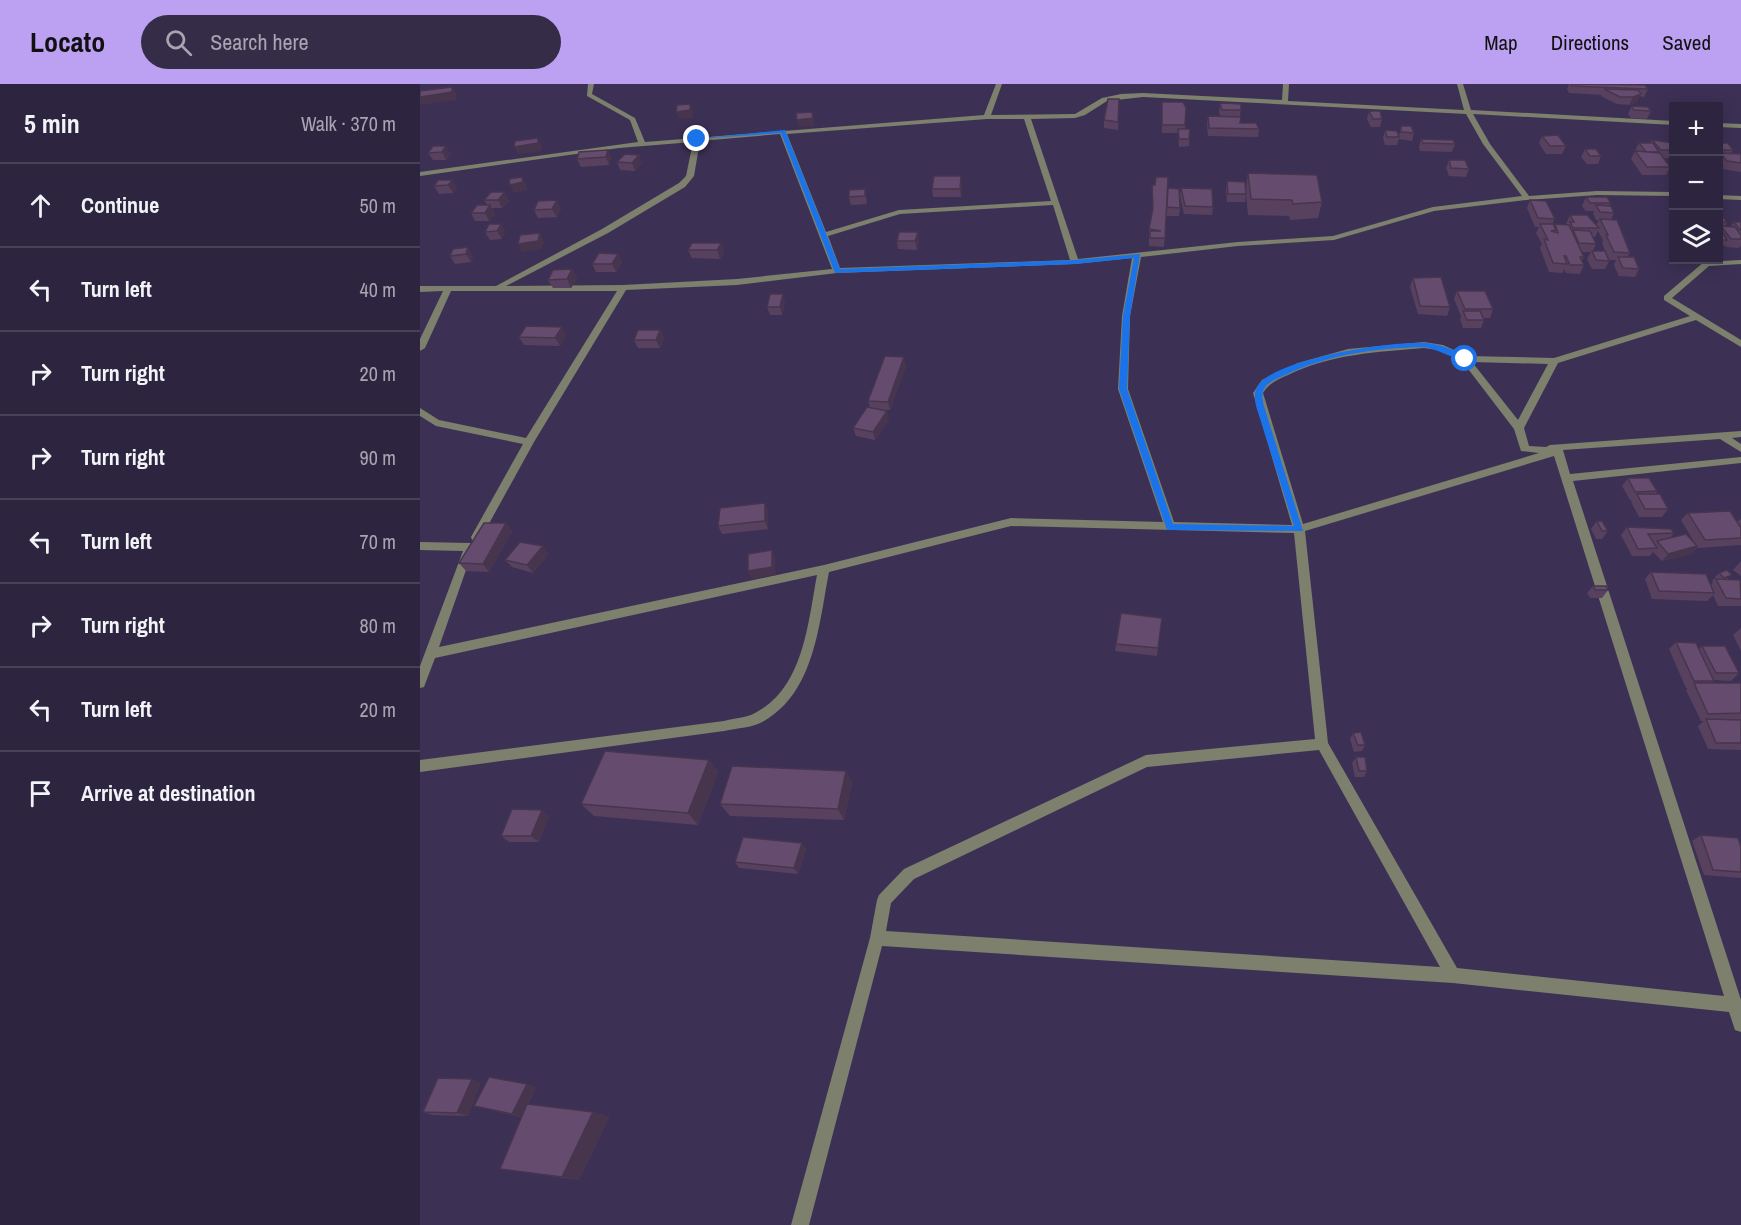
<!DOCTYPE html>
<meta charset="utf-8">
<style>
:root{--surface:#2d2540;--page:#352d47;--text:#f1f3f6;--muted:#a7a5b1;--line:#484259;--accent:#bca0f2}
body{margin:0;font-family:"Archivo Narrow",sans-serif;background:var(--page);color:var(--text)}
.controls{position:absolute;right:18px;top:18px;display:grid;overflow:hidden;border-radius:0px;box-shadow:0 3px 15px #0003}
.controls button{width:54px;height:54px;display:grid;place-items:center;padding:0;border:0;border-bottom:2px solid var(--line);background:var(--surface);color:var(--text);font:30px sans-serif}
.stop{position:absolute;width:18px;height:18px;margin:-14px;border:4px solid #1a73e8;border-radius:50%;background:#fff}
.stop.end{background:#1a73e8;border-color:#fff;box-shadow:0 2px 6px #0008}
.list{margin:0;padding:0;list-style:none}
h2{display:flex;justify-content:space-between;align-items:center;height:78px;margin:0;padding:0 24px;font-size:26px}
h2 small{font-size:20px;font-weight:400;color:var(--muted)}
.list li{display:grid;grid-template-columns:39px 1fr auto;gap:18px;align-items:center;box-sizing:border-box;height:84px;padding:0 24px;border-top:2px solid var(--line)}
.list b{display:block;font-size:22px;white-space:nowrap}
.list em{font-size:20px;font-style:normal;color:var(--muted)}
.icon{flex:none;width:33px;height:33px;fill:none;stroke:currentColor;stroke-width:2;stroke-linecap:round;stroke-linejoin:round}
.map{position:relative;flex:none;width:1321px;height:1141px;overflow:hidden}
header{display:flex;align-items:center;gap:36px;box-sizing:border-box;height:84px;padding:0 30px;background:var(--accent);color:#111}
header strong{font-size:28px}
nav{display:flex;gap:33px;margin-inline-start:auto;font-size:21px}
.search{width:420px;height:54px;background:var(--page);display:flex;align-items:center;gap:15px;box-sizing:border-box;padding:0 21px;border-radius:33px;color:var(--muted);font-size:22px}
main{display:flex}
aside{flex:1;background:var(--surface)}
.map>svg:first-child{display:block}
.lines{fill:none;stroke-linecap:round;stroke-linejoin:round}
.minor{fill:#7c806d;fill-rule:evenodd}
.wall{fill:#57415f}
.shaded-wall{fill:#47354e}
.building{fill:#654c6f;stroke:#47354e;stroke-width:1.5}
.route{fill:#1a73e8}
</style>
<header>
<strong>Locato</strong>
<div class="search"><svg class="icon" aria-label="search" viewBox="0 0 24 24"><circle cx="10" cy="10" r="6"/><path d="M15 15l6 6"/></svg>Search here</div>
<nav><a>Map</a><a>Directions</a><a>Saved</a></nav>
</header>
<main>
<aside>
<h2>5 min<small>Walk · 370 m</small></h2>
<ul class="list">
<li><svg class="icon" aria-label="ahead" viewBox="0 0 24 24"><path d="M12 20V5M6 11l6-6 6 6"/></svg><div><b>Continue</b></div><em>50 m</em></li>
<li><svg class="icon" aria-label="left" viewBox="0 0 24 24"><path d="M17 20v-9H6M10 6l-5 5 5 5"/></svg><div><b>Turn left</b></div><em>40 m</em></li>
<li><svg class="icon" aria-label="right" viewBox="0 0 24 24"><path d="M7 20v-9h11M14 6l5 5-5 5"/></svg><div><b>Turn right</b></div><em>20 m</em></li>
<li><svg class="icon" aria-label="right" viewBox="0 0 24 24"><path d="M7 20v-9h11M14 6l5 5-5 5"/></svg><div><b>Turn right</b></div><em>90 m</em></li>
<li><svg class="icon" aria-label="left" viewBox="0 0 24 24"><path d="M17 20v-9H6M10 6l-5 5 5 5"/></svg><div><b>Turn left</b></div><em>70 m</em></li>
<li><svg class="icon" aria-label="right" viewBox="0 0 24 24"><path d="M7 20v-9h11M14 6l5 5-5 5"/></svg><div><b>Turn right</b></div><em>80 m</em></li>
<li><svg class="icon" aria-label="left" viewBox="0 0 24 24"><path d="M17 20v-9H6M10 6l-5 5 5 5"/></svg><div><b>Turn left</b></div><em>20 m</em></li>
<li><svg class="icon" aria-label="arrive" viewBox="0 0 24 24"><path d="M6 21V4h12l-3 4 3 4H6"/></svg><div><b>Arrive at destination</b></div></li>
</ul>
</aside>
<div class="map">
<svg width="1321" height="1141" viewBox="0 0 1321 1141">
<rect width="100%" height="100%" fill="#3c3155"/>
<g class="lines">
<g class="minor">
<path d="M168,0H174L172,10L215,34L225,58L564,31L576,0H582L571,31L655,30L682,14L701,10L723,9L862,16L863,0H869L868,17L1044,26L1037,0H1043L1051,26L1254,37V41L1053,30L1070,60L1109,112L1177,107L1254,108V112L1177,111L1107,116L1014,127L914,156L818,162L721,173L710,232L708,305L754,438L872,441L833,309L842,296L878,279L928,265L1004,258L1023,261L1047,272L1134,274L1270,232L1244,216V212L1284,178L1321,176V180L1289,182L1252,214L1321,256V263L1276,236L1138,279L1104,344L1109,362L1126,363L1130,361L1321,347V353L1312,354L1321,360V368L1300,355L1143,366L1150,390L1321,373V379L1153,397L1321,916V948L1315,946L1309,928L1033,899L462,862L389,1141H371L450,854L457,816L459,811L484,785L726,671L895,655L874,449L591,442L409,488C399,539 395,608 344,637C333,644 317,644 304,647L0,688V676L304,637C314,634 326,634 335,629C384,604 388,538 397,491L15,574L4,603L0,604V582L43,467L0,466V458L50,459L55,463L53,466L19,563L404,481L591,434L743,438L698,305L702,232L712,174L655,180L417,189L317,201L206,206L114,358L60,456H52L51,453L103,360L16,342L0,332V324L19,336L106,354L197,207H31L5,264L0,267V255L23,207L0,208V202H76L182,145L259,99L266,92L273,58L199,64L0,92V88L218,58L210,36L167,12ZM723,13L1046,30L1063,60L1102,112L1013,123L913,152L818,158L658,175L611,35L655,34L665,31L687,17ZM567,35H604L631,117L479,126L406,148L367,50ZM360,50L412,185L317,195L203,201L86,202L188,149L265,103L274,92L280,57ZM633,121L650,176L420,184L408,152L480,130ZM1004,264L1018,266L1042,277L1094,345L1101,367L1119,369L883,440L843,309C849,299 857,296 868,291C911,270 957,268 1004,264ZM1052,278L1128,280L1098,336ZM1134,372L1141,394L1304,912L1037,884L908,659L885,447ZM899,666L1020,883L466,847L471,819L494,795L727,683Z"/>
<path d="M1298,39L1321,40V44L1298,43Z"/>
<path d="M1298,111L1321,112V116L1298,115Z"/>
</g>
</g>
<g class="wall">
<path d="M1149,0H1211L1228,5L1224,13L1219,12L1217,18L1209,21L1197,20L1181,12L1182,11L1149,9L1147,5Z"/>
<path d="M699,15L698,46L684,44V36Z"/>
<path d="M742,18L766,24L765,45H770L769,62L759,63L758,49H742Z"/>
<path d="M800,20H821L820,33V39L839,45L838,53L788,52L787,40L788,32L801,33L799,28Z"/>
<path d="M1212,22L1231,27L1227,35L1211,34L1208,30Z"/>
<path d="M949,27L962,35L960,43H951L947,35Z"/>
<path d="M981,42L994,49L992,57L979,55V54L977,61H965L963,54L965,46L979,52Z"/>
<path d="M1122,52L1146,62L1142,70H1126L1119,59Z"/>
<path d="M1001,55L1035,60L1032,68L1000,67L999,63Z"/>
<path d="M1232,56L1254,59V74H1244L1250,83L1246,91H1222L1211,75L1219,59H1230Z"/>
<path d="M1299,59L1313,66L1311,70H1321V88L1302,85L1299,81Z"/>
<path d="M13,62L31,70L26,76H13L8,69Z"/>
<path d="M1165,65L1181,72L1178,80H1167L1161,73Z"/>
<path d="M188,66L191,74L189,81L161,83L157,75Z"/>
<path d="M1029,76L1049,85L1046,93L1029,92L1026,84Z"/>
<path d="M197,78L222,79L215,87L200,86Z"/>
<path d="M828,89L902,118L898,134L870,136L869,132L828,131L826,110L825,118H807L806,105L807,97L826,105Z"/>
<path d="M18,96L37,104L33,109L19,110L14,102Z"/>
<path d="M542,100L541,113H513L512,105Z"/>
<path d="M732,101L748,104L760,124L759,132H747V123L744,163L729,162V145L732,128Z"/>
<path d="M761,104L793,123L792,131L764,130L760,112Z"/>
<path d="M445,105L447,120L431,121L429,113Z"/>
<path d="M1166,113L1191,119L1189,122L1194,129L1191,136L1210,169L1207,173L1219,185L1215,193L1199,192L1194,181L1196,176H1189L1182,159L1183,156L1178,147L1175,153H1173L1176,160L1173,167L1189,177L1185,185H1172L1167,175L1171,168H1162L1164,173L1162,177L1164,181L1160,190L1146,189L1144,185L1143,189L1129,188L1120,164L1122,160L1116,149L1119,143H1115L1107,124L1110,116L1135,135L1132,140L1134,142L1135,140L1147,141L1146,140L1150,131L1176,141L1179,136H1176L1173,129L1174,127H1166L1162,122Z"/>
<path d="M64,116L89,117L82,124H72L75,130L69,137H55L51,129L67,121Z"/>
<path d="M141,124L137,133L118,134L114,126Z"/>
<path d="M1299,132L1307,138L1305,142H1311L1314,138H1321V163L1320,162L1319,164L1306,163L1304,161L1302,164H1299Z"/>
<path d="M81,140L85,148L82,155L70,156L65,148Z"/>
<path d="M477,157H499L497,166L478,165Z"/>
<path d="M301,159L304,168L300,175L272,174L268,166Z"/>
<path d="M33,165L53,172L51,178L35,180L30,172Z"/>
<path d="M198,170L202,178L196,188H176L172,180Z"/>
<path d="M152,185L157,194L151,204H133L128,196Z"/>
<path d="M993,194L1030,223L1027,232L998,230L990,203Z"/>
<path d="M1037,207L1073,225L1070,234H1063L1064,236L1061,244H1043L1040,235L1041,232L1034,215Z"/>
<path d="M365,218L362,231H350L347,223Z"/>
<path d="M240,246L244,254L240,264H218L214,256Z"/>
<path d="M146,251L140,262L104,261L99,253Z"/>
<path d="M486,282L470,326H463L469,335L455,356L436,352L433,344L450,323L448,317Z"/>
<path d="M1208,394L1237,407L1236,410L1248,425L1242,433H1219L1211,418L1212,416H1210L1202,402Z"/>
<path d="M345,419L348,427V445L302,450L298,442Z"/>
<path d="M1268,429L1317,438L1321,435V461L1278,464L1277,463L1271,470L1242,477L1233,468L1230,472H1212L1201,451L1207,443L1254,449L1249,455L1276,461L1261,436Z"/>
<path d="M1177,437L1188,447L1182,455H1176L1171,445Z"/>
<path d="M86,439L92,447L69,488L46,487L39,479Z"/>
<path d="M129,470L113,489L92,483L85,476Z"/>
<path d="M1321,477V492L1313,486Z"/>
<path d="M1231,488L1291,501L1293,498L1292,497L1299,489L1309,495L1321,497V522H1298L1293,511L1287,517L1232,515L1225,495Z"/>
<path d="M1173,502L1188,506L1182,514H1170L1167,509Z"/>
<path d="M1321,544V567L1313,551Z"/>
<path d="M1256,558L1279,565L1282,562L1319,589L1311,597L1294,596V597L1292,599H1321V666L1288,665L1278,642L1284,637H1281L1266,606L1268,604H1266L1249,565Z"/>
<path d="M696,560L738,564L737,572L695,567Z"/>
<path d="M933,649L945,661L942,667L934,668L930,655Z"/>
<path d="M936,673L947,687L944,693H935L932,679Z"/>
<path d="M289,676L298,688L278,741L174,732L161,720Z"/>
<path d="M426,687L432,699L424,736L310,732L300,720Z"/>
<path d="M129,732L119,758H89L81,752Z"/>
<path d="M1281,751L1321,763V794L1284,791L1272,757Z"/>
<path d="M382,759L386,765L378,790L319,784L315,778Z"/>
<path d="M61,998L48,1032L13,1031L3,1028Z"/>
<path d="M116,1003L108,1020L173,1028L189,1033L159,1096L80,1085L106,1023L101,1033L54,1022Z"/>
</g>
<g class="shaded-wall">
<path d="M32,3L36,10V16L0,21V13Z"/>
<path d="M1221,10L1217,18L1209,21L1213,13Z"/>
<path d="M270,20L273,28V34L259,35L256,28Z"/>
<path d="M392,28L395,42L379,43L377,36Z"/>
<path d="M118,54L122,62V67L98,70L94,63Z"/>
<path d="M26,62L31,70L26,76L22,68Z"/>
<path d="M188,66L191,74L189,81L186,73Z"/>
<path d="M219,71L222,79L215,87L212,79Z"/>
<path d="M541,92L542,100L541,113L540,105Z"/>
<path d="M102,93L106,101L107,106L94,109L90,101Z"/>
<path d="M33,96L37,104L33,109L28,101Z"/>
<path d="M85,108L89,117L82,124L78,116Z"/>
<path d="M137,116L141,124L137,133L132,125Z"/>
<path d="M70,121L75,130L69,137L65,129Z"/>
<path d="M81,140L85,148L82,155L77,147Z"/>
<path d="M498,148L499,157L497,166L495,157Z"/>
<path d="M120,149L124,157L122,165L102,168L98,160Z"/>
<path d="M301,159L304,168L300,175L297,166Z"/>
<path d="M48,163L53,172L51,178L46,170Z"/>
<path d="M198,170L202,178L196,188L192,180Z"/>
<path d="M152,185L157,194L151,204L147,195Z"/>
<path d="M363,210L365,218L362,231L360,223Z"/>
<path d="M142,243L146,251L140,262L135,254Z"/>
<path d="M240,246L244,254L240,264L236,256Z"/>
<path d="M484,273L486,282L470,326L468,318Z"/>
<path d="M467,327L469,335L455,356L453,348Z"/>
<path d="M345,419L348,427V445L345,437Z"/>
<path d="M86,439L92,447L69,488L63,480Z"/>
<path d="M123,462L129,470L113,489L107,481Z"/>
<path d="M1277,462L1271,470L1242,477L1248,470Z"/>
<path d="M352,466L355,474L356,491L332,495L328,487Z"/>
<path d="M289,676L298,688L278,741L268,729Z"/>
<path d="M426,687L432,699L424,736L418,725Z"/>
<path d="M122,726L129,732L119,758L111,752Z"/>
<path d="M382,759L386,765L378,790L374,784Z"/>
<path d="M52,995L61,998L48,1032L37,1029Z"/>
<path d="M107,1000L116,1003L101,1033L92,1030Z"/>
<path d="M173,1028L189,1033L159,1096L142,1093Z"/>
</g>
<g class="building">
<path d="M1151,0L1225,1L1228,5L1152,2Z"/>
<path d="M32,3V8L0,13V7Z"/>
<path d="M1184,5L1218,6L1221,10L1213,13H1200Z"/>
<path d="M688,15H699L698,38L684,36Z"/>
<path d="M742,18H763L766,24L765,41H742Z"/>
<path d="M803,19L821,20V26H802L800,20Z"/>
<path d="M270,20V26L256,28L257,21Z"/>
<path d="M1212,22L1228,23L1231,27L1214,26Z"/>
<path d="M949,27H960L962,35H953Z"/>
<path d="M392,28L393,34L377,36L376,29Z"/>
<path d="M788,32L821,33L820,39H836L839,45L789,44Z"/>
<path d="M981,42H991L994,49L981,48Z"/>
<path d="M758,45H770L769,55H759Z"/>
<path d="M965,46L977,47L979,53H967Z"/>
<path d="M1138,51L1146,62H1130L1122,52Z"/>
<path d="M118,54V59L94,63L95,57Z"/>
<path d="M1001,55L1033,56L1035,60L1003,59Z"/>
<path d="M1232,56L1254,59V66H1241Z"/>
<path d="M1219,59H1233L1239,68H1226Z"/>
<path d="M1299,59H1308L1313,66H1300L1299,64Z"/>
<path d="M13,62H26L22,68L8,69Z"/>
<path d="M1165,65H1176L1181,72H1170Z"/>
<path d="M188,66L186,73L157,75L159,68Z"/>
<path d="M1215,67L1240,69L1250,83H1227Z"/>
<path d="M1300,69L1321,70V79L1307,77Z"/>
<path d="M205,70L219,71L212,79L197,78Z"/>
<path d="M1029,76H1045L1049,85L1031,84Z"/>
<path d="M828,89L897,91L902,118L873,120L872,116L831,115Z"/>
<path d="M514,92H541L540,105H512Z"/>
<path d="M102,93L103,98L90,101L89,95Z"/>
<path d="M736,93H748L745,154H730V147H741L729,145L733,124L732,101H735Z"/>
<path d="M18,96H33L28,101L14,102Z"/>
<path d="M807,97L825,98L826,110H808Z"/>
<path d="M748,104L759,105L760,124L747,123Z"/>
<path d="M761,104L792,105L793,123L765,122Z"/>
<path d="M445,105V112L429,113V106Z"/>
<path d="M71,108H85L78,116H64Z"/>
<path d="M1166,113H1187L1191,119H1170Z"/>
<path d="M137,116L132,125L114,126L118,117Z"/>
<path d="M1110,116L1126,117L1135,135L1118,134Z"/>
<path d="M57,121H70L65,129H51Z"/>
<path d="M1176,121L1191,122L1194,129L1180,128Z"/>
<path d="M1150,131H1167L1179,144H1153L1150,138H1154Z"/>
<path d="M1299,132H1302L1307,138H1299Z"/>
<path d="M1180,135L1197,136L1210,169L1194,168L1186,151H1188Z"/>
<path d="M1314,138H1321V147Z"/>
<path d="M69,140H81L77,147L65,148Z"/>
<path d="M1120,140H1133L1136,146L1131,147L1138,149L1135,140L1149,141L1164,173H1160L1164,181H1150L1146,172H1144L1147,180L1133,179L1124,155L1128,156Z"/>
<path d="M1301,142L1315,143L1321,151V155H1311Z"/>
<path d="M1299,143L1307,156H1299Z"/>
<path d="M1153,146L1170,147L1176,160L1159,159Z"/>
<path d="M479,148H498L495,157H477Z"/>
<path d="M120,149L118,157L98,160L100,151Z"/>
<path d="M272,159H301L297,166H268Z"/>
<path d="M48,163L46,170L30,172L33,165Z"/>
<path d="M1172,167H1185L1189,177L1176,176Z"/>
<path d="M179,169L198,170L192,180H172Z"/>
<path d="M1198,173H1214L1219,185L1203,184Z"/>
<path d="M152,185L147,195L128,196L133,186Z"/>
<path d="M1021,193L1030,223L1000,222L993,194Z"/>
<path d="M1037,207H1065L1073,225H1045Z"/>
<path d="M350,210H363L360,223H347Z"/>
<path d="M1043,227H1060L1064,236H1047Z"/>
<path d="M106,242L142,243L135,254L99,253Z"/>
<path d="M218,246H240L236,256H214Z"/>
<path d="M465,272L484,273L468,318L448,317Z"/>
<path d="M447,323L467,327L453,348L433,344Z"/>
<path d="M1208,394H1229L1237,407L1215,408Z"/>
<path d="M1217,410H1240L1248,425H1225Z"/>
<path d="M345,419V437L298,442L300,424Z"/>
<path d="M1310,427L1321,444V454L1285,456L1268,429Z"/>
<path d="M1177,437H1182L1188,447H1182Z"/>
<path d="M64,439H86L63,480L39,479Z"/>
<path d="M1207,443L1251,445L1254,449L1228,450L1237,464L1218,465Z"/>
<path d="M1266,450L1277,462L1248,470L1237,457Z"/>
<path d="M100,458L123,462L107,481L85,476Z"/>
<path d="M352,466V483L328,487V470Z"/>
<path d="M1307,486L1312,491L1304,494L1299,489Z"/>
<path d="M1231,488L1286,490L1294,509L1239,507Z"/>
<path d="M1296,495L1320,496L1321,515L1306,514Z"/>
<path d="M1173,502H1186L1188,506H1175Z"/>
<path d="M701,529L742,534L738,564L696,560Z"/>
<path d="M1256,558L1276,559L1294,597H1274Z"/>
<path d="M1282,562H1305L1319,589H1296Z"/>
<path d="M1274,599H1321V629L1288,630Z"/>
<path d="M1286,635L1321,636V659H1296Z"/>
<path d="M941,648L945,661H938L933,649Z"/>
<path d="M185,667L289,676L268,729L161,720Z"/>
<path d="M936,673H945L947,687H939Z"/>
<path d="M312,682L426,687L418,725L300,720Z"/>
<path d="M92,725L122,726L111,752H81Z"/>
<path d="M1281,751L1318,754L1321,763V788L1293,786Z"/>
<path d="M323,753L382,759L374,784L315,778Z"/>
<path d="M69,993L107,1000L92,1030L54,1022Z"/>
<path d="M18,994L52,995L37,1029L3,1028Z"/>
<path d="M107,1020L173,1028L142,1093L80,1085Z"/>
</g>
<path class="route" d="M365,46L420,185L655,176L720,170L710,232L707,305L753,440L874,442L836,322C834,312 834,304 842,297C866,274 973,256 1007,259C1021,261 1037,266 1049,275C1042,280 1015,263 1002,263C955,264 906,271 863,292C858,294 851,297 847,301C841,307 842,314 844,322L883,447L747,446L699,305L703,232L714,174L655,180L415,189L361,49L274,55Z"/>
</svg>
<div class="controls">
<button>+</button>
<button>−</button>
<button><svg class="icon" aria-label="layers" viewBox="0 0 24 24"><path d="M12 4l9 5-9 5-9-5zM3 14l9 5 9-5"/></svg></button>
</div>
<div class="stop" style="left:1045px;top:275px"></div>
<div class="stop end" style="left:277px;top:55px"></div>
</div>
</main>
